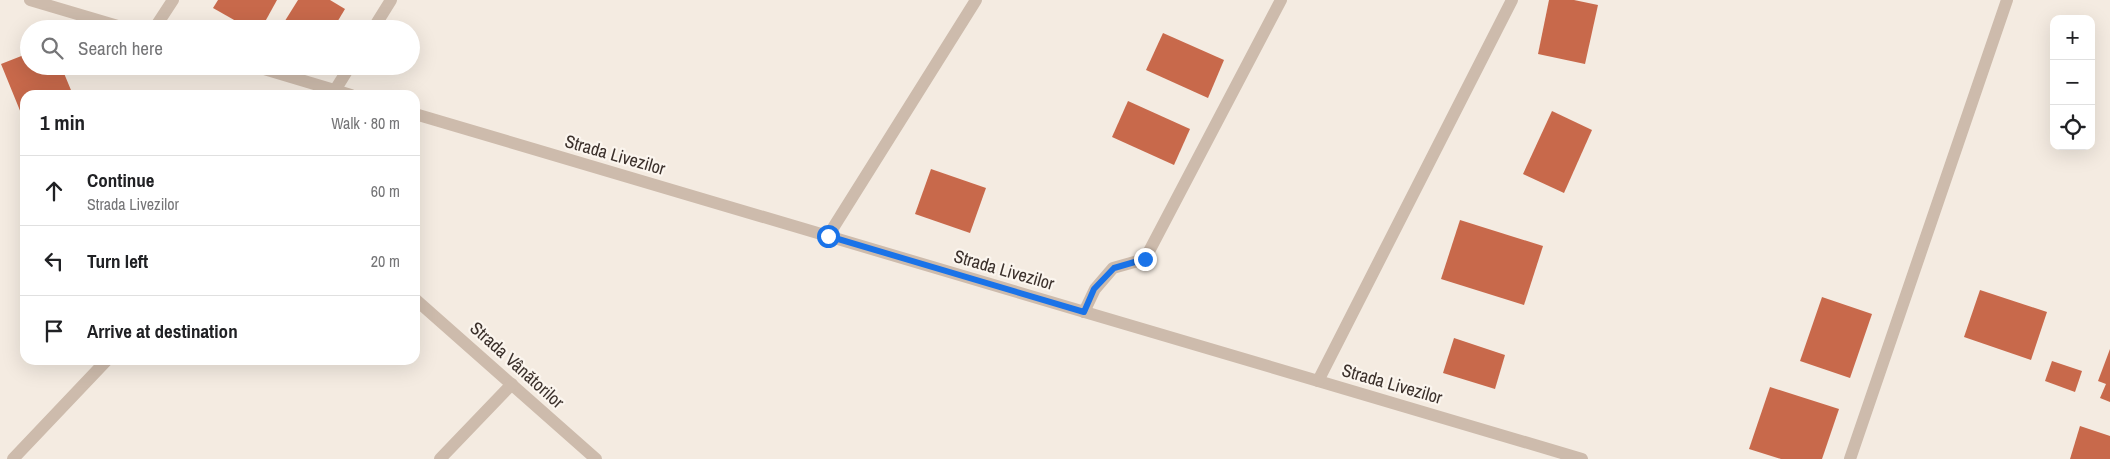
<!DOCTYPE html>
<meta charset="utf-8">
<style>
:root{--surface:#fff;--page:#f2f2f2;--text:#202124;--muted:#757577;--line:#e0e0e0}
body{margin:0;font-family:"Archivo Narrow",sans-serif;background:var(--page);color:var(--text)}
.controls{position:absolute;right:15px;top:15px;display:grid;overflow:hidden;border-radius:10px;box-shadow:0 5px 20px #0002}
.controls button{width:45px;height:45px;display:grid;place-items:center;padding:0;border:0;border-bottom:1px solid var(--line);background:var(--surface);color:var(--text);font:25px sans-serif}
.stop{position:absolute;width:15px;height:15px;margin:-11px;border:4px solid #1a73e8;border-radius:50%;background:#fff}
.stop.end{background:#1a73e8;border-color:#fff;box-shadow:0 1px 5px #0008}
.list{margin:0;padding:0;list-style:none}
h2{display:flex;justify-content:space-between;align-items:center;height:65px;margin:0;padding:0 20px;font-size:21px}
h2 small{font-size:16px;font-weight:400;color:var(--muted)}
.list li{display:grid;grid-template-columns:32px 1fr auto;gap:15px;align-items:center;box-sizing:border-box;height:70px;padding:0 20px;border-top:1px solid var(--line)}
.list b{display:block;font-size:19px;white-space:nowrap}
.list p{margin:0;font-size:16px;white-space:nowrap;color:var(--muted)}
.list em{font-size:16px;font-style:normal;color:var(--muted)}
.icon{flex:none;width:28px;height:28px;fill:none;stroke:currentColor;stroke-width:2;stroke-linecap:round;stroke-linejoin:round}
.map{position:relative;flex:none;width:2110px;height:459px;overflow:hidden}
.search{position:absolute;background:var(--surface);box-shadow:0 5px 20px #0002;left:20px;top:20px;width:400px;height:55px;display:flex;align-items:center;gap:12px;box-sizing:border-box;padding:0 18px;border-radius:28px;color:var(--muted);font-size:19px}
.panel{position:absolute;background:var(--surface);box-shadow:0 5px 20px #0002;left:20px;top:90px;width:400px;height:275px;border-radius:15px}
.map>svg:first-child{display:block}
.building{fill:#c8694b}
.lines{fill:none;stroke-linecap:round;stroke-linejoin:round}
.minor{stroke:#cdbbac;stroke-width:12}
.route{stroke:#1a73e8;stroke-width:6}
.labels{text-anchor:middle;stroke-width:4.5;stroke-linejoin:round;paint-order:stroke}
.street-label{font-size:18px;fill:#3b302b;stroke:#fbf5ee}
</style>
<div class="map">
<svg width="2110" height="459" viewBox="0 0 2110 459">
<rect width="100%" height="100%" fill="#f4ebe1"/>
<g class="building">
<path d="M218,0H277L261,29H250L213,8Z"/>
<path d="M298,0H330L345,9L333,29H291L283,24Z"/>
<path d="M1549,0H1574L1598,5L1585,64L1538,54Z"/>
<path d="M1163,33L1224,60L1208,98L1146,70Z"/>
<path d="M29,53V66H61L73,95H25V117L23,118L1,64Z"/>
<path d="M1128,101L1190,129L1174,165L1112,137Z"/>
<path d="M1552,111L1592,130L1564,193L1523,174Z"/>
<path d="M931,169L986,188L970,233L915,214Z"/>
<path d="M1460,220L1543,246L1524,305L1441,279Z"/>
<path d="M1980,290L2047,312L2031,360L1964,337Z"/>
<path d="M1822,297L1872,314L1850,378L1800,361Z"/>
<path d="M1454,338L1505,355L1495,389L1443,373Z"/>
<path d="M2110,349V402L2100,398L2106,384L2098,381Z"/>
<path d="M2052,361L2082,371L2075,392L2045,381Z"/>
<path d="M1770,387L1839,409L1822,459H1781L1749,449Z"/>
<path d="M2080,426L2110,436V459H2070Z"/>
</g>
<g class="lines">
<g class="minor">
<path d="M30,0L128,29"/>
<path d="M154,29L173,0"/>
<path d="M373,29L391,0"/>
<path d="M254,66L351,95"/>
<path d="M332,95L350,66"/>
<path d="M415,114L1582,459"/>
<path d="M828,236L976,0"/>
<path d="M415,299L596,459"/>
<path d="M1084,312L1095,289L1113,268L1145,259L1281,0"/>
<path d="M1318,381L1512,0"/>
<path d="M13,459L107,360"/>
<path d="M440,459L512,384"/>
<path d="M1850,459L2007,0"/>
</g>
</g>
<g class="lines">
<path class="route" d="M828,236L1084,312L1094,289L1114,268L1145,259"/>
</g>
<g class="labels">
<g class="street-label">
<text transform="translate(615 155) rotate(16)" y="6">Strada Livezilor</text>
<text transform="translate(1004 270) rotate(16)" y="6">Strada Livezilor</text>
<text transform="translate(517 365) rotate(42)" y="6">Strada Vânătorilor</text>
<text transform="translate(1392 384) rotate(16)" y="6">Strada Livezilor</text>
</g>
</g>
</svg>
<div class="controls">
<button>+</button>
<button>−</button>
<button><svg class="icon" aria-label="locate" viewBox="0 0 24 24"><circle cx="12" cy="12" r="6"/><path d="M12 2v4M12 18v4M2 12h4M18 12h4"/></svg></button>
</div>
<div class="stop" style="left:828px;top:236px"></div>
<div class="stop end" style="left:1145px;top:259px"></div>
<div class="search"><svg class="icon" aria-label="search" viewBox="0 0 24 24"><circle cx="10" cy="10" r="6"/><path d="M15 15l6 6"/></svg>Search here</div>
<section class="panel">
<h2>1 min<small>Walk · 80 m</small></h2>
<ul class="list">
<li><svg class="icon" aria-label="ahead" viewBox="0 0 24 24"><path d="M12 20V5M6 11l6-6 6 6"/></svg><div><b>Continue</b><p>Strada Livezilor</p></div><em>60 m</em></li>
<li><svg class="icon" aria-label="left" viewBox="0 0 24 24"><path d="M17 20v-9H6M10 6l-5 5 5 5"/></svg><div><b>Turn left</b></div><em>20 m</em></li>
<li><svg class="icon" aria-label="arrive" viewBox="0 0 24 24"><path d="M6 21V4h12l-3 4 3 4H6"/></svg><div><b>Arrive at destination</b></div></li>
</ul>
</section>
</div>
